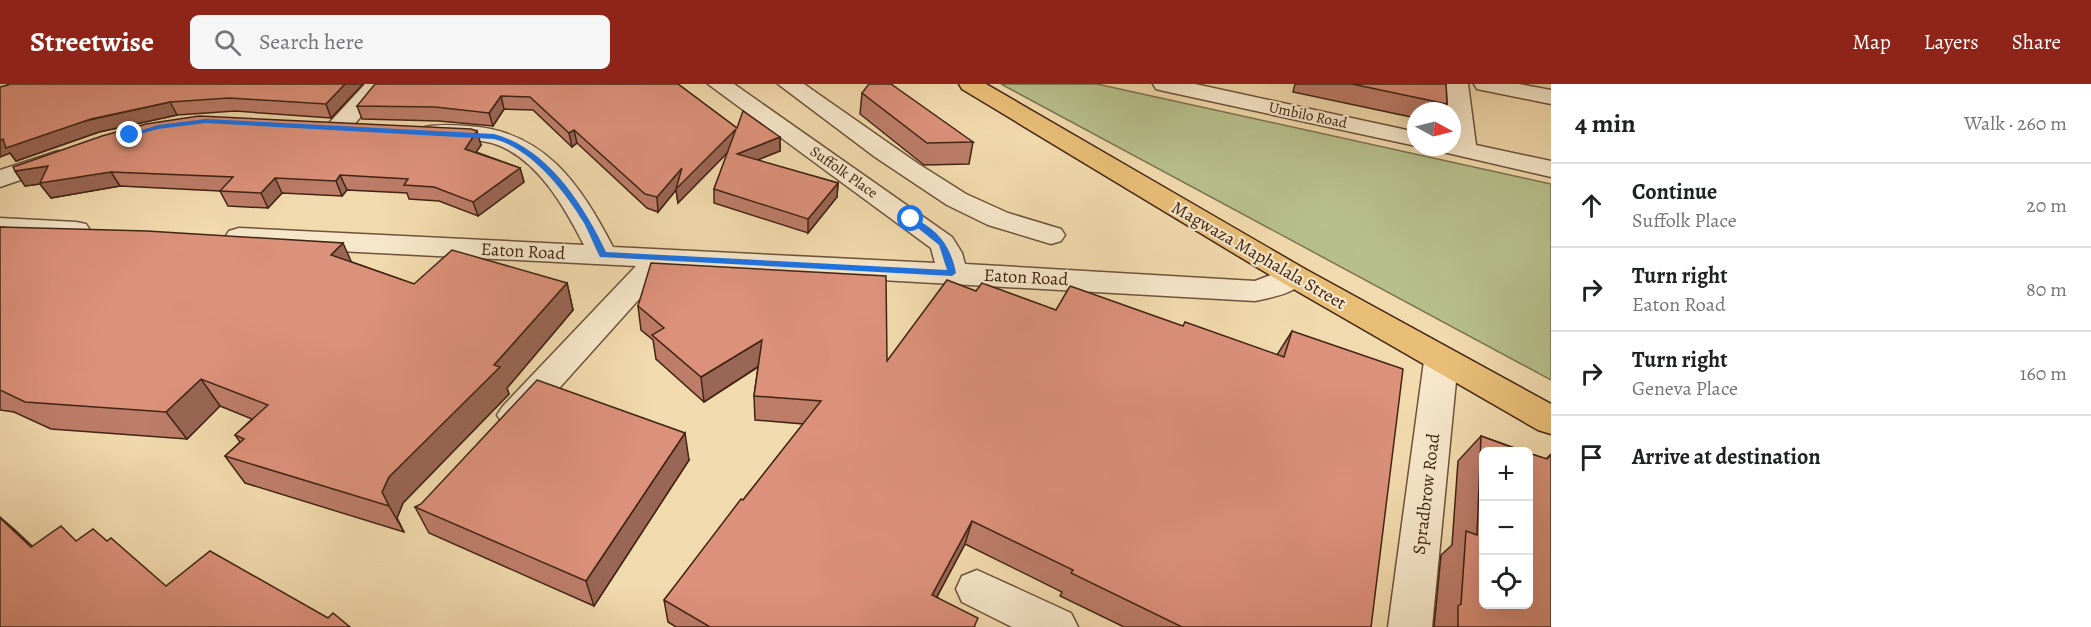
<!DOCTYPE html>
<meta charset="utf-8">
<style>
:root{--surface:#fff;--page:#f6f6f6;--text:#202124;--muted:#757577;--line:#e0e0e0;--accent:#8f2418}
body{margin:0;font-family:Alegreya,serif;background:var(--page);color:var(--text)}
.controls{position:absolute;right:18px;bottom:18px;display:grid;overflow:hidden;border-radius:9px;box-shadow:0 6px 24px #0002}
.controls button{width:54px;height:54px;display:grid;place-items:center;padding:0;border:0;border-bottom:2px solid var(--line);background:var(--surface);color:var(--text);font:30px sans-serif}
.compass{position:absolute;left:1407px;top:18px;width:54px;height:54px;border-radius:50%;background:var(--surface);box-shadow:0 6px 24px #0002;rotate:97deg}
.stop{position:absolute;width:18px;height:18px;margin:-14px;border:4px solid #1a73e8;border-radius:50%;background:#fff}
.stop.end{background:#1a73e8;border-color:#fff;box-shadow:0 2px 6px #0008}
.list{margin:0;padding:0;list-style:none}
h2{display:flex;justify-content:space-between;align-items:center;height:78px;margin:0;padding:0 24px;font-size:26px}
h2 small{font-size:20px;font-weight:400;color:var(--muted)}
.list li{display:grid;grid-template-columns:39px 1fr auto;gap:18px;align-items:center;box-sizing:border-box;height:84px;padding:0 24px;border-top:2px solid var(--line)}
.list b{display:block;font-size:22px;white-space:nowrap}
.list p{margin:0;font-size:20px;white-space:nowrap;color:var(--muted)}
.list em{font-size:20px;font-style:normal;color:var(--muted)}
.icon{flex:none;width:33px;height:33px;fill:none;stroke:currentColor;stroke-width:2;stroke-linecap:round;stroke-linejoin:round}
.map{position:relative;flex:none;width:1551px;height:543px;overflow:hidden}
header{display:flex;align-items:center;gap:36px;box-sizing:border-box;height:84px;padding:0 30px;background:var(--accent);color:#fff}
header strong{font-size:28px}
nav{display:flex;gap:33px;margin-inline-start:auto;font-size:21px}
.search{width:420px;height:54px;background:var(--page);display:flex;align-items:center;gap:15px;box-sizing:border-box;padding:0 21px;border-radius:9px;color:var(--muted);font-size:22px}
main{display:flex}
aside{flex:1;background:var(--surface)}
.map>svg:first-child{display:block}
.green{fill:#b7c08c;stroke:#7c7250;stroke-width:1.5}
.lines{fill:none;stroke-linecap:round;stroke-linejoin:round}
.minor-casing{stroke:#6e523a;stroke-width:3}
.major-casing{stroke:#422414;stroke-width:3}
.minor{fill:#f6e7ca;fill-rule:evenodd}
.major{fill:#e8bd76;fill-rule:evenodd}
.wall{fill:#bd7d69;stroke:#422414;stroke-width:1.5}
.shaded-wall{fill:#9a6655;stroke:#422414;stroke-width:1.5}
.building{fill:#dc917a;stroke:#422414;stroke-width:1.5}
.route{fill:#1a73e8}
.labels{text-anchor:middle;stroke-width:4.5;stroke-linejoin:round;paint-order:stroke}
.far-street-label{font-size:15px;fill:#422414;stroke:#f6e7ca}
.street-label{font-size:18px;fill:#422414;stroke:#f6e7ca}
</style>
<header>
<strong>Streetwise</strong>
<div class="search"><svg class="icon" aria-label="search" viewBox="0 0 24 24"><circle cx="10" cy="10" r="6"/><path d="M15 15l6 6"/></svg>Search here</div>
<nav><a>Map</a><a>Layers</a><a>Share</a></nav>
</header>
<main>
<div class="map">
<svg width="1551" height="543" viewBox="0 0 1551 543">
<rect width="100%" height="100%" fill="#f1daad"/>
<filter id="stains"><feTurbulence type="fractalNoise" baseFrequency=".00333" numOctaves="4"/><feColorMatrix values="0 0 0 0 .2 0 0 0 0 .09 0 0 0 0 .02 0 0 0 .5 -.17"/></filter>
<radialGradient id="worn" r=".72"><stop offset=".6" stop-color="#630" stop-opacity="0"/><stop offset="1" stop-color="#630" stop-opacity=".3"/></radialGradient>
<path class="green" d="M1001,0H1097L1551,100V296Z"/>
<g class="lines">
<g class="minor-casing">
<g id="minor">
<path d="M365,0H388L348,48L339,50L330,48L327,43L330,38Z"/>
<path d="M708,0H734L952,153L962,169L965,180L1255,197L1294,182L1305,185L1309,192C1298,209 1274,213 1255,217L667,184L527,340L515,344L503,340L497,331L503,322L636,182L239,162L229,159L225,153L229,147L239,144L584,161C565,124 539,77 498,61C479,54 454,56 434,55L425,53L422,48L425,43C439,40 453,41 467,42C544,46 580,100 613,163L935,179L931,164Z"/>
<path d="M778,0H804L917,79L966,110L1008,129L1061,145L1065,151L1061,157L1051,160L988,141L947,121L875,73Z"/>
<path d="M1153,0H1195L1416,48V62L1164,7L1156,5Z"/>
<path d="M1446,0H1468L1476,61L1551,77V93L1443,68L1440,63H1452V27H1448Z"/>
<path d="M1474,0H1519L1551,6V20L1477,5Z"/>
<path d="M58,67L67,70L71,75L67,80L0,103V86Z"/>
<path d="M0,134L76,138L86,140L90,146L86,152L76,154L0,150Z"/>
<path d="M1441,265L1453,269L1458,277L1432,543H1388L1424,277L1429,269Z"/>
<path d="M977,486L1071,529L1078,543H1012L962,518L956,505L962,492Z"/>
</g>
</g>
<g class="major-casing">
<path id="major" d="M959,0H986L1305,185L1551,320V350L1538,346L1283,199L962,5Z"/>
</g>
<use href="#minor" class="minor"/>
<use href="#major" class="major"/>
</g>
<g class="wall">
<path d="M363,0L331,34L235,27L177,31L99,48L16,77L10,69L0,73V3Z"/>
<path d="M678,0L737,44L780,53V67L757,76L838,99L837,113L808,149L714,119V105L728,68L678,119L676,106L658,128L647,124L577,59L572,63L533,26L504,25L493,42L439,37L362,35L357,22Z"/>
<path d="M1295,0H1446L1447,20L1443,27H1416V34L1293,8Z"/>
<path d="M862,9L973,58L969,80L924,81L860,30Z"/>
<path d="M481,61L476,68L520,84L524,98L478,132L439,117L409,115L407,109L347,106L342,112L282,109L268,124L228,122L220,107L120,102L51,114L40,100L25,102L15,87Z"/>
<path d="M0,143L352,178L414,200L567,199L573,226L507,304L509,310L403,419L397,434L404,448L245,399L225,372L240,358L235,351L252,335L220,322L187,355L51,345L14,328L0,326Z"/>
<path d="M976,207L1056,226L1183,242L1277,271L1292,247L1371,543H1124L1060,512L1062,508L965,460L937,513L975,543H676L668,538L664,516L803,340L755,336L754,312L758,283L704,318L656,275L653,256L641,246L638,222L887,277Z"/>
<path d="M1481,352L1546,375L1551,370V543H1434L1441,471L1452,461L1458,377Z"/>
<path d="M689,376L594,522L429,449L415,423Z"/>
</g>
<g class="shaded-wall">
<path d="M345,0H363L331,34L326,20Z"/>
<path d="M501,12L504,25L493,42L489,29Z"/>
<path d="M170,18L177,31L99,48L16,77L10,69L0,73V56Z"/>
<path d="M736,45L737,59L678,119L676,106L658,128L657,113L682,84Z"/>
<path d="M574,46L577,59L572,63L569,49Z"/>
<path d="M477,47L481,61L469,79L465,65Z"/>
<path d="M780,53V67L737,84V70Z"/>
<path d="M48,82L111,88L120,102L51,114L40,100L25,102L15,87Z"/>
<path d="M520,84L524,98L478,132L473,118Z"/>
<path d="M340,91L347,106L342,112L336,97Z"/>
<path d="M275,94L282,109L268,124L261,109Z"/>
<path d="M838,99L837,113L808,149V135Z"/>
<path d="M343,159L355,186L331,171Z"/>
<path d="M567,199L573,226L507,304L509,310L403,419L397,434L404,448L389,422L382,408L389,393L494,281Z"/>
<path d="M762,256V280L704,318L701,293Z"/>
<path d="M201,295L220,322L187,355L166,328Z"/>
<path d="M685,349L689,376L594,522L586,497Z"/>
<path d="M0,433L14,445L59,487L31,463Z"/>
<path d="M972,437L965,460L926,533L932,511Z"/>
</g>
<g class="building">
<path d="M7,0H345L326,20L229,14L170,18L91,35L6,64L3,55L0,56V3L8,1Z"/>
<path d="M375,0H678L737,44L743,27L780,53L737,70L838,99L808,135L714,105L736,45L676,105L682,84L657,113L645,110L574,46L569,49L530,13L501,12L489,29L435,23L357,22Z"/>
<path d="M869,0H891L973,58L927,59L862,9Z"/>
<path d="M1352,0H1446L1447,20Z"/>
<path d="M199,32L471,45L477,47L465,65L520,84L473,118L434,103L404,101L408,95L340,91L336,97L275,94L261,109L220,107L233,93L111,88L40,99L48,82L15,87L13,83L102,52L146,40Z"/>
<path d="M0,143L147,147L343,159L331,171L414,200L452,166L567,199L494,281L500,283L389,393L382,408L389,422L225,372L244,355L235,351L268,321L201,295L166,328L25,318L0,306Z"/>
<path d="M651,179L886,192L887,277L947,196L976,207L982,199L1056,226L1070,202L1183,242L1185,238L1284,273L1292,247L1403,285L1371,543H1182L1071,489L1073,486L972,437L932,511L978,534L974,543H710L664,516L741,415L743,416L821,317L754,312L762,256L701,293L652,251L664,244L638,222Z"/>
<path d="M537,296L685,349L586,497L415,423L421,420Z"/>
<path d="M1481,352L1525,368H1484V520H1528V369L1547,375L1551,371V543H1458V522L1461,520L1466,447L1477,451Z"/>
<path d="M0,434L31,463L61,442L76,457L93,445L107,457L111,454L166,502L210,467L328,534L333,529L350,543H0Z"/>
</g>
<path class="route" d="M206,35L494,50C547,64 584,121 606,168L947,186L939,161L909,137L911,133C937,144 951,162 956,189L952,192L600,173C594,162 590,150 584,139C564,106 532,65 494,55L206,39L158,45L130,53L126,51L158,41Z"/>
<g class="labels">
<g class="far-street-label">
<text transform="translate(1308 31) rotate(12)" y="5">Umbilo Road</text>
<text transform="translate(844 88) rotate(35)" y="5">Suffolk Place</text>
</g>
<g class="street-label">
<text transform="translate(523 167) rotate(3)" y="6">Eaton Road</text>
<text transform="translate(1259 171) rotate(30)" y="6">Magwaza Maphalala Street</text>
<text transform="translate(1026 193) rotate(3)" y="6">Eaton Road</text>
<text transform="translate(1426 410) rotate(-83)" y="6">Spradbrow Road</text>
</g>
</g>
<rect width="100%" height="100%" filter="url(#stains)"/>
<rect width="100%" height="100%" fill="url(#worn)"/>
</svg>
<div class="controls">
<button>+</button>
<button>−</button>
<button><svg class="icon" aria-label="locate" viewBox="0 0 24 24"><circle cx="12" cy="12" r="6"/><path d="M12 2v4M12 18v4M2 12h4M18 12h4"/></svg></button>
</div>
<svg class="compass" viewBox="-18 -18 36 36"><path d="M0-13l5 13h-10z" fill="#e53935"/><path d="M0 13l5-13h-10z" fill="#757577"/></svg>
<div class="stop" style="left:911px;top:135px"></div>
<div class="stop end" style="left:130px;top:51px"></div>
</div>
<aside>
<h2>4 min<small>Walk · 260 m</small></h2>
<ul class="list">
<li><svg class="icon" aria-label="ahead" viewBox="0 0 24 24"><path d="M12 20V5M6 11l6-6 6 6"/></svg><div><b>Continue</b><p>Suffolk Place</p></div><em>20 m</em></li>
<li><svg class="icon" aria-label="right" viewBox="0 0 24 24"><path d="M7 20v-9h11M14 6l5 5-5 5"/></svg><div><b>Turn right</b><p>Eaton Road</p></div><em>80 m</em></li>
<li><svg class="icon" aria-label="right" viewBox="0 0 24 24"><path d="M7 20v-9h11M14 6l5 5-5 5"/></svg><div><b>Turn right</b><p>Geneva Place</p></div><em>160 m</em></li>
<li><svg class="icon" aria-label="arrive" viewBox="0 0 24 24"><path d="M6 21V4h12l-3 4 3 4H6"/></svg><div><b>Arrive at destination</b></div></li>
</ul>
</aside>
</main>
